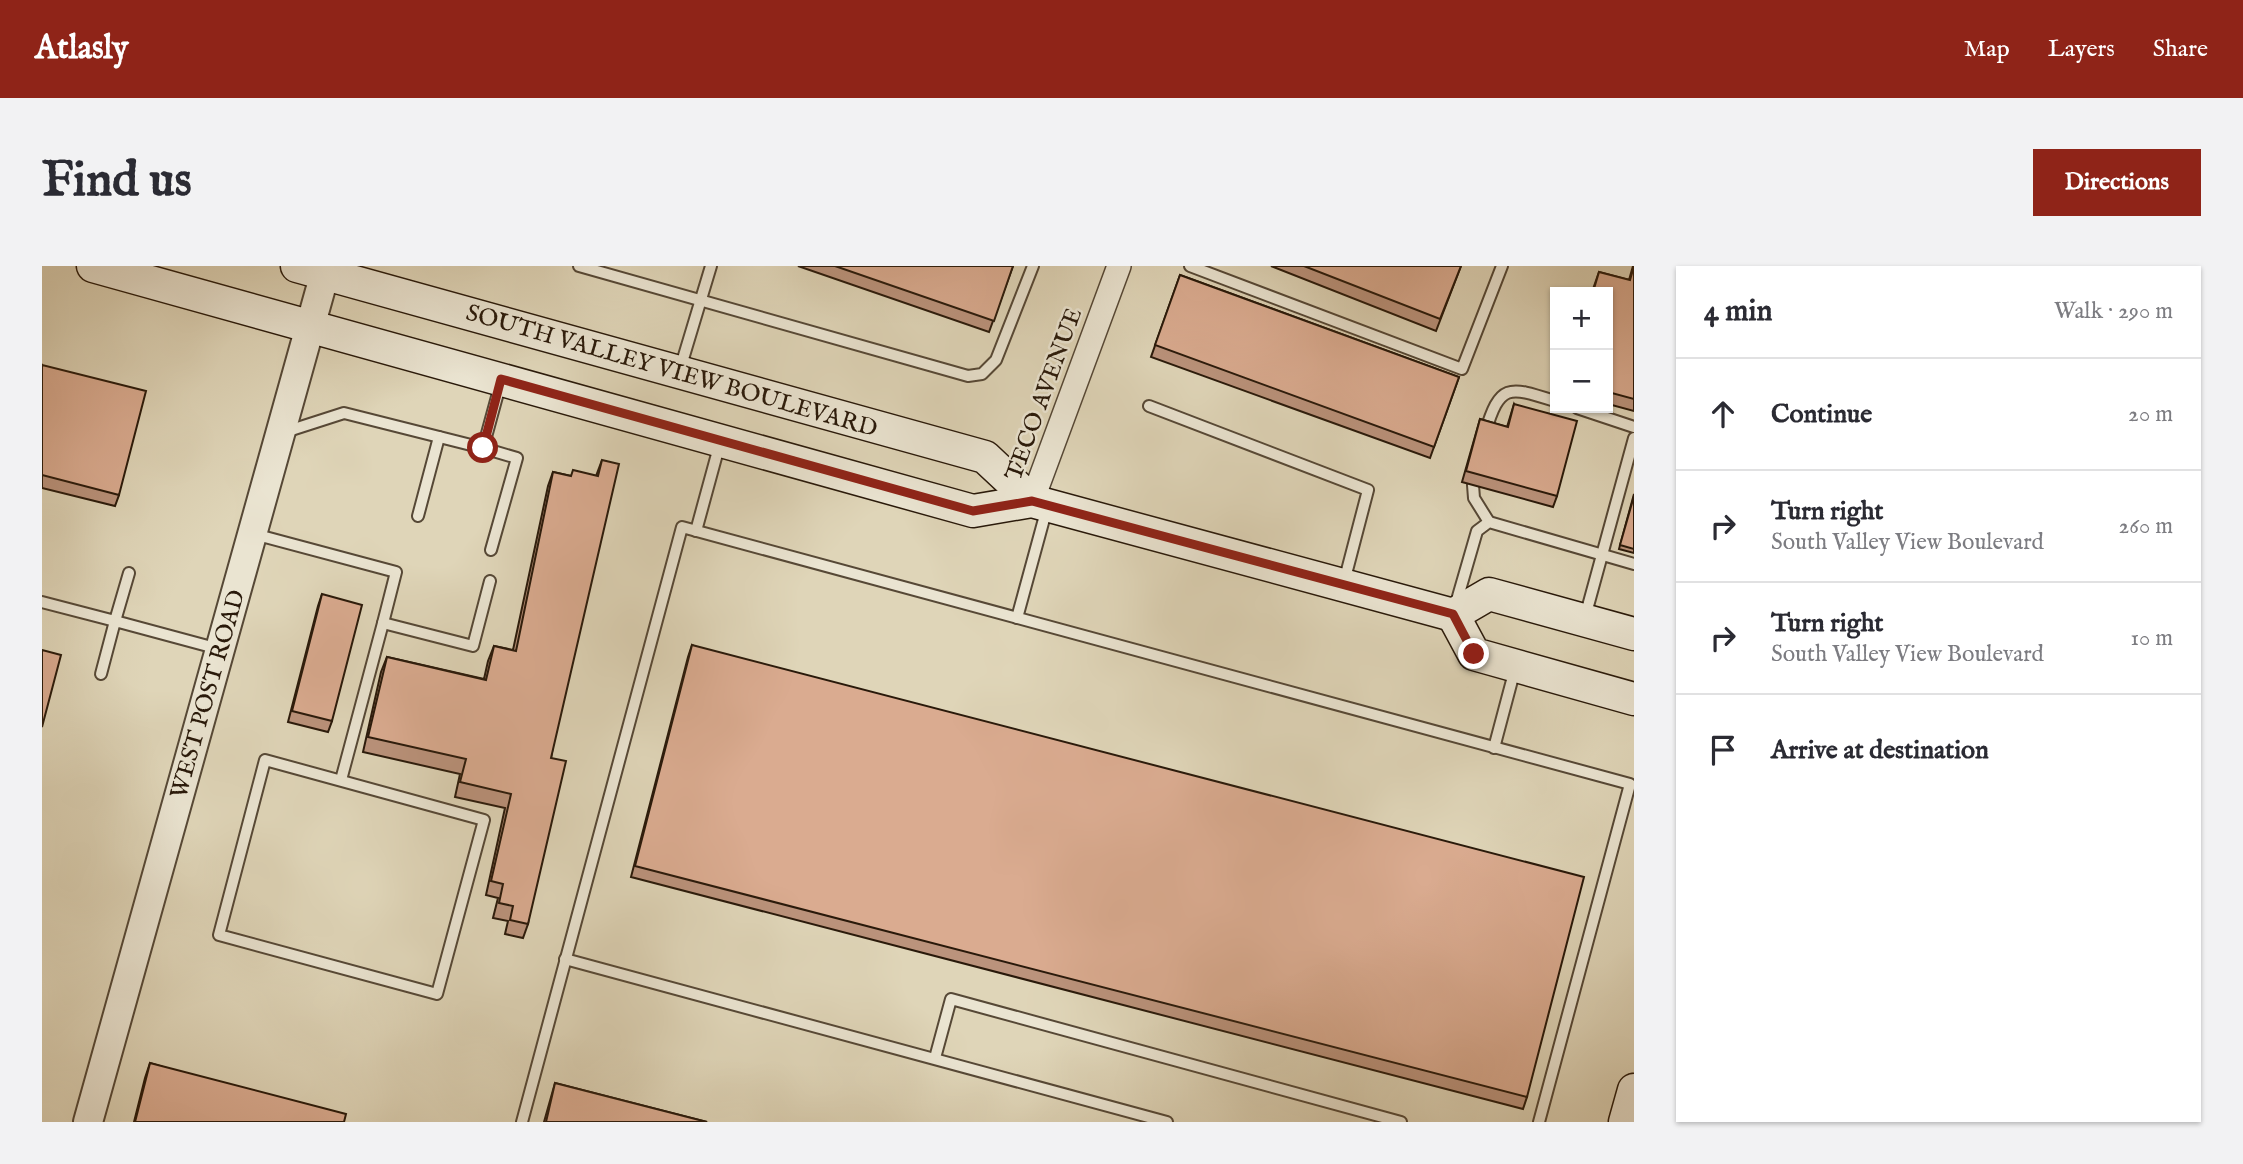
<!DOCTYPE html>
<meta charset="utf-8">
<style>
:root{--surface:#fff;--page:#f2f2f3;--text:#2b2b33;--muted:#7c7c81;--line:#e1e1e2;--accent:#8f2418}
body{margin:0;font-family:"IM FELL English",serif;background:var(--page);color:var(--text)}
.controls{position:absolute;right:21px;top:21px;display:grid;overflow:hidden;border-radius:0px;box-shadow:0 2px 5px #0004}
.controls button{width:63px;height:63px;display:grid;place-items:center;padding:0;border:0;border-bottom:2px solid var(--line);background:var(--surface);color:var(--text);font:35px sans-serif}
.stop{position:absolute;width:21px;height:21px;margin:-16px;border:5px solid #8f2418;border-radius:50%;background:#fff}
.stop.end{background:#8f2418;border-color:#fff;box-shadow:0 2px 7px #0008}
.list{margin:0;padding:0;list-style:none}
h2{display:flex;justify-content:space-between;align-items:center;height:91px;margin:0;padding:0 28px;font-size:30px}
h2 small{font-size:23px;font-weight:400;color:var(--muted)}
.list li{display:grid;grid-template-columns:46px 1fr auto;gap:21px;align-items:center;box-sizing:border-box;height:112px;padding:0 28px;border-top:2px solid var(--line)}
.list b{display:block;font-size:26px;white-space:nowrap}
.list p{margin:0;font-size:23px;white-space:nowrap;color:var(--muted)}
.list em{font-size:23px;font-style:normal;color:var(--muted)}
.icon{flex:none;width:38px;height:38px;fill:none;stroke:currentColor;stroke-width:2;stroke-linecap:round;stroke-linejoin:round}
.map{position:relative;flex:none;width:1592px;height:856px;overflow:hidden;border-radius:0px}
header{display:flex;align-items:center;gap:42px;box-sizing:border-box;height:98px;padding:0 35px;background:var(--accent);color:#fff}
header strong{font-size:33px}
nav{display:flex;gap:38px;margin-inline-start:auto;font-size:24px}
.intro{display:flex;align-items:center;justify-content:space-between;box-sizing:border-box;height:168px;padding:0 42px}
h1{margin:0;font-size:49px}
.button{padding:18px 32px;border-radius:0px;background:var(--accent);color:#fff;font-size:24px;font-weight:700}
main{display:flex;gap:42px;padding:0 42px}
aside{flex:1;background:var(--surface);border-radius:0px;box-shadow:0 2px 5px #0004}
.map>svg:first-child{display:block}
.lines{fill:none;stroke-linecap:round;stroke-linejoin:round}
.service-casing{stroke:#564836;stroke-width:14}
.minor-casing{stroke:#564836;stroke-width:26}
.tertiary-casing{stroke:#564836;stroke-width:32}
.secondary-casing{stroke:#29190a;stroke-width:35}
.service{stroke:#eae4d1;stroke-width:10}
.minor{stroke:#eae4d1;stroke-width:23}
.tertiary{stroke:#eae4d1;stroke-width:28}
.secondary{stroke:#eae4d1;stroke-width:32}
.wall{fill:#bb937c;stroke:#29190a;stroke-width:2}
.building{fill:#daab90;stroke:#29190a;stroke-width:2}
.route{stroke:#8f2418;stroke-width:9}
.labels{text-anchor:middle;stroke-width:5;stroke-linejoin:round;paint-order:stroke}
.street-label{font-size:24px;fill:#29190a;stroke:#eae4d1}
</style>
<header>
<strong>Atlasly</strong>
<nav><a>Map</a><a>Layers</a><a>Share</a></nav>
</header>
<div class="intro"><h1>Find us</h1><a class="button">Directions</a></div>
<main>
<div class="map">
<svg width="1592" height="856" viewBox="0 0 1592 856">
<rect width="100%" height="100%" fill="#dfd5b8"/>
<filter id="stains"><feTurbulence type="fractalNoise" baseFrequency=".00286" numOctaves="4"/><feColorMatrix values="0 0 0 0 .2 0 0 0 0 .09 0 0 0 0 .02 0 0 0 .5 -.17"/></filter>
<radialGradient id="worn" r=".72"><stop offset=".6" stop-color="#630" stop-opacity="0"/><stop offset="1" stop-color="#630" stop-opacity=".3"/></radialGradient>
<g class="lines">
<g class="service-casing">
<g id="service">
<path d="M537,0L926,110L940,108L954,94L991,0"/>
<path d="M1148,0L1420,103L1460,0"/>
<path d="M638,103L669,0"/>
<path d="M1107,140L1326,224L1302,316"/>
<path d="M1535,142L1592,161"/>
<path d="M243,166L302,147L441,182L459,116"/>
<path d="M1443,167C1458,117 1466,120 1513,135"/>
<path d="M441,182L475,192L449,284"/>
<path d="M1431,219L1432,232L1447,256"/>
<path d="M376,250L397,171"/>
<path d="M654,265L678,177"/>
<path d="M212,268L354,306L341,357L431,380L448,315"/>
<path d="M0,336L73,355L87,307"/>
<path d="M1413,341L1435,265L1447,256L1592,298"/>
<path d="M1543,351L1592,172"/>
<path d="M975,352L1005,242"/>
<path d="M59,408L73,355L177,383"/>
<path d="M1452,482L1473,403"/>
<path d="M223,494L442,554L395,728L177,669Z"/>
<path d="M299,514L341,357"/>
<path d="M523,693L1125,856"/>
<path d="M893,792L909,733L1359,856"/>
<path d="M480,856L640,261L1588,518L1497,856"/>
</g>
</g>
<g class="minor-casing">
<path id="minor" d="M990,235L1077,0"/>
</g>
<g class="tertiary-casing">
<path id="tertiary" d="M46,856L285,0"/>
</g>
<g class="secondary-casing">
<g id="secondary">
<path d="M51,0L931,245L990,235L1411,349L1447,328L1592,368"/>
<path d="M255,0L943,191L990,235"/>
<path d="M1411,349L1432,388L1592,433"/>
<path d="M1583,856L1592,824"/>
</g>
</g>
<use href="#service" class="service"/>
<use href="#minor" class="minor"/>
<use href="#tertiary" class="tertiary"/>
<use href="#secondary" class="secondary"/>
</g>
<g class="wall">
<path d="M756,0H971L947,66Z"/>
<path d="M1229,0H1419L1394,65Z"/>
<path d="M1591,0H1592V145L1566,138V26H1550L1557,6L1587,14Z"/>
<path d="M1138,9L1417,111L1388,192L1109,91Z"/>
<path d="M0,99L77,229L73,240L0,222Z"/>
<path d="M1472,138L1515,230L1511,241L1420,216L1438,153L1465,161Z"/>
<path d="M560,194L509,492L486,658L481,672L463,668L466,655L451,652L456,632L444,629L463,542L413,531L418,508L321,486L339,406L345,391L442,413L446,395L452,380L471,384L506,220L511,206L529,210H554Z"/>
<path d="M1592,228V287L1577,283Z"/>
<path d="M280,328L290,455L286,466L246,456L276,340Z"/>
<path d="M650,379L1485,831L1481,843L589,611L646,391Z"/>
<path d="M108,797L302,856H92L103,812Z"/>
<path d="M513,817L665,856H502Z"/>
</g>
<g class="building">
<path d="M793,0H971L952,55Z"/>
<path d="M1262,0H1419L1398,53Z"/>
<path d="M1592,0V133L1566,126V26H1551L1557,6L1588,14Z"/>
<path d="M1138,9L1417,111L1392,181L1113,79Z"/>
<path d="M0,99L104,125L77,229L0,209Z"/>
<path d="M1472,138L1535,155L1515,230L1424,205L1438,153L1466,161Z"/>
<path d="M560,194L577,198L509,492L524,495L486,658L468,654L471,640L457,637L461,618L449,615L469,528L418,516L424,493L326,471L345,391L444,414L452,380L474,385L511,206L529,210L531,204L556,210Z"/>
<path d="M1592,230V283L1578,279Z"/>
<path d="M280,328L320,339L290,455L250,445Z"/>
<path d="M650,379L1542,611L1485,831L593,600Z"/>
<path d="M0,384L19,389L0,461Z"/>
<path d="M108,797L304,848L302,856H93Z"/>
<path d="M513,817L665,856H504Z"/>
</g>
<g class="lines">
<path class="route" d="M441,182L459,113L931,245L990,235L1411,348L1432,388"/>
</g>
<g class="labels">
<g class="street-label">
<text transform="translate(630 104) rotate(16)" y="8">SOUTH VALLEY VIEW BOULEVARD</text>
<text transform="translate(1001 128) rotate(-70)" y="8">TECO AVENUE</text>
<text transform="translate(165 428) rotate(-74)" y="8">WEST POST ROAD</text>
</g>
</g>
<rect width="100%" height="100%" filter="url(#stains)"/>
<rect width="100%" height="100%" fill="url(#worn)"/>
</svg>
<div class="controls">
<button>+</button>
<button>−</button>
</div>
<div class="stop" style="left:441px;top:182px"></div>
<div class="stop end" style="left:1432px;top:388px"></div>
</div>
<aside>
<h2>4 min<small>Walk · 290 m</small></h2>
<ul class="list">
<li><svg class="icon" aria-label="ahead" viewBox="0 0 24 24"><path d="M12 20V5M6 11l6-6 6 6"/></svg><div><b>Continue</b></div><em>20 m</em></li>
<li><svg class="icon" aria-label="right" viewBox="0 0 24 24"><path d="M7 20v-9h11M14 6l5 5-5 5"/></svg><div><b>Turn right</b><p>South Valley View Boulevard</p></div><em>260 m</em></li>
<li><svg class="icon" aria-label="right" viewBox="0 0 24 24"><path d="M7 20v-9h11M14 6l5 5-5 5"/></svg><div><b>Turn right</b><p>South Valley View Boulevard</p></div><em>10 m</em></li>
<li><svg class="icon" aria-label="arrive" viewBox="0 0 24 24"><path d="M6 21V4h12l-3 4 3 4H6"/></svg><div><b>Arrive at destination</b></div></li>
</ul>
</aside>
</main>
